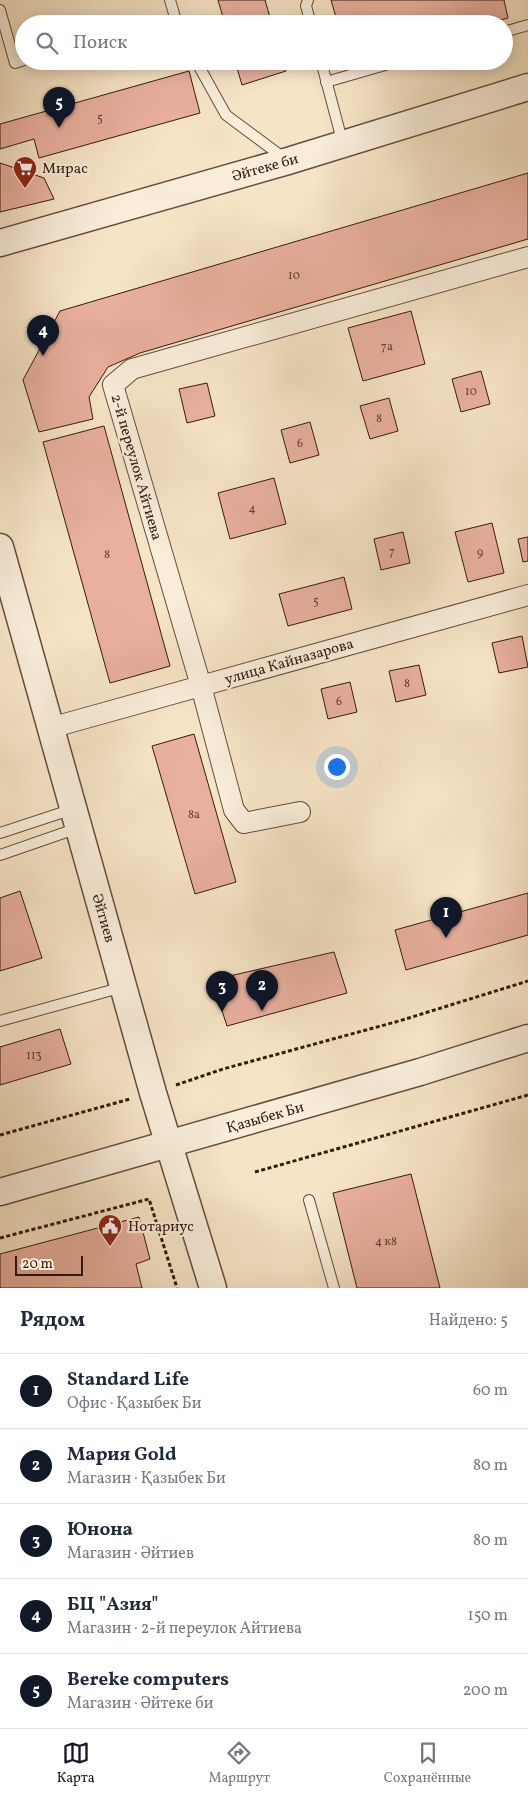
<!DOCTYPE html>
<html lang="ru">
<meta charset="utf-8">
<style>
:root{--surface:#fff;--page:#f2f2f3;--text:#1f2937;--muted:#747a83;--line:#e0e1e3;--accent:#111827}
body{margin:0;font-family:Vollkorn,serif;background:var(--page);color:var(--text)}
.scale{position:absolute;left:15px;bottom:12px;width:68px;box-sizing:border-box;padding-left:5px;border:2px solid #331b10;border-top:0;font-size:14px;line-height:18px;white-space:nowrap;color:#331b10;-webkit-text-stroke:4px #f9edda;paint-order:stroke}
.you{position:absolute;left:336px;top:766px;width:18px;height:18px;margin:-12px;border:4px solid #fff;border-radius:50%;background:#1a73e8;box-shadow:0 0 0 8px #1a73e833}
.badge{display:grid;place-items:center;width:32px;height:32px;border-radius:50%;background:var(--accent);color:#fff;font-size:16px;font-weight:700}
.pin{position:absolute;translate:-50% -41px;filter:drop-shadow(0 1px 2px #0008)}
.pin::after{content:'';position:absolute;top:26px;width:18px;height:15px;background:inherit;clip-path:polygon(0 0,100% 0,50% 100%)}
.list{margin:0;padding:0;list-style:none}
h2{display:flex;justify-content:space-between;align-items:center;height:65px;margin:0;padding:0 20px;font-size:21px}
h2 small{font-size:16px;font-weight:400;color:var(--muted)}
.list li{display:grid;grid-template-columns:32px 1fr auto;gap:15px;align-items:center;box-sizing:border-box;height:75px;padding:0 20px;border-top:1px solid var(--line)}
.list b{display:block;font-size:19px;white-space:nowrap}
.list p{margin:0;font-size:16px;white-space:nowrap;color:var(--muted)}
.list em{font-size:16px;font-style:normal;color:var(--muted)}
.icon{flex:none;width:28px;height:28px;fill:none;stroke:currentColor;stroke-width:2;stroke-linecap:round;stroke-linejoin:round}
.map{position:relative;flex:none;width:528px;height:1288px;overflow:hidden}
.search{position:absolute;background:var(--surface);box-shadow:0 2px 12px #0003;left:15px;right:15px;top:15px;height:55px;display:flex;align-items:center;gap:12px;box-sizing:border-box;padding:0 18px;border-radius:28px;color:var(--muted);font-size:19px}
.sheet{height:440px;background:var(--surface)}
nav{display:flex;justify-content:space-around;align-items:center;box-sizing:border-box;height:70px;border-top:1px solid var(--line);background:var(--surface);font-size:14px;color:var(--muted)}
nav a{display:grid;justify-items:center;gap:2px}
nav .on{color:var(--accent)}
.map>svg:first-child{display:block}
.building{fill:#e9b09e;stroke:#331b10}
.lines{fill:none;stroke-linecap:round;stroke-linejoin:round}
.service-casing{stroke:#644d3e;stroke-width:12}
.minor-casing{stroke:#644d3e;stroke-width:22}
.tertiary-casing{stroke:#644d3e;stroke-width:29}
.path{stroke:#331b10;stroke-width:3;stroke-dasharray:4 2.5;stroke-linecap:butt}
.service{stroke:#f9edda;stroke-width:10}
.minor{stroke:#f9edda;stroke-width:20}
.tertiary{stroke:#f9edda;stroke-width:26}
.labels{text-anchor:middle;stroke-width:4.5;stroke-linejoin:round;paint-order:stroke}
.number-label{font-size:12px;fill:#604034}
.street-label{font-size:15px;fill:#331b10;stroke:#f9edda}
.poi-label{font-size:15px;fill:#331b10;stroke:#f9edda;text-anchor:start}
</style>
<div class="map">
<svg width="528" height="1288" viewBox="0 0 528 1288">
<rect width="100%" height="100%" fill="#f6e4c6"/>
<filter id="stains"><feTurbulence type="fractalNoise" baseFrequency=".004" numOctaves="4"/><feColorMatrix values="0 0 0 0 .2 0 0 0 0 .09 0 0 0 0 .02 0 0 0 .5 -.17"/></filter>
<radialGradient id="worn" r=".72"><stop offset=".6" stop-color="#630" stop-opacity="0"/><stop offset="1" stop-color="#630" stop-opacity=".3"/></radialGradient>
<g class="building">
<path d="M218,0H265L272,24H225Z"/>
<path d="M331,0H504L508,18L486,24H338Z"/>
<path d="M235,61H283L286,71L242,85Z"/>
<path d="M189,71L200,113L39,158L34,139L0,149V124Z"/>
<path d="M0,163L44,178L54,199L0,212Z"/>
<path d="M528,173V239L140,353L108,367L89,397L93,419L39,432L23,380L60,311Z"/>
<path d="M411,311L425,364L363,381L348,328Z"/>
<path d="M481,371L490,404L461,412L452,379Z"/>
<path d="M207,383L215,416L187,423L179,389Z"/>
<path d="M389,398L398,431L370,439L360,406Z"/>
<path d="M310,422L319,455L290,463L281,430Z"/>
<path d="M104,426L170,666L110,683L43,442Z"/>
<path d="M274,478L286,524L230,539L218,493Z"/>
<path d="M492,523L504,573L468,582L455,532Z"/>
<path d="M403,532L410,563L381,570L374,539Z"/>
<path d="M528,537V561L523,562L518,539Z"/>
<path d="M344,577L352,609L288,626L279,594Z"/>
<path d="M522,636L528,667L499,673L492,643Z"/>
<path d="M419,665L426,695L396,702L389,671Z"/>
<path d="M350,682L357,712L328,719L321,689Z"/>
<path d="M194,734L236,882L195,894L152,746Z"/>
<path d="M20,891L42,958L0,971V898Z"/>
<path d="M528,893V935L406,970L395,930Z"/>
<path d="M334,952L347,993L227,1026L212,980Z"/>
<path d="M60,1029L71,1064L0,1085V1047Z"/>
<path d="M411,1174L440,1288H357L333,1193Z"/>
<path d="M139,1217L150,1259L136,1264L142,1288H0V1254Z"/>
</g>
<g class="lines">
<g class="service-casing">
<g id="service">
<path d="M170,0L177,24"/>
<path d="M308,0L306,6L311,24"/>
<path d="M0,10L15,63L24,60"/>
<path d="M161,24L176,20"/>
<path d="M504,32L528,25"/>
<path d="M196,61L226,115L284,158"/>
<path d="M321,61L343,144"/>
<path d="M326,82L399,61"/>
<path d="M0,833L73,809"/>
<path d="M0,855L78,828"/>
<path d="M0,1021L123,987"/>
<path d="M309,1200L334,1288"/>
</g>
</g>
<g class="minor-casing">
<g id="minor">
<path d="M50,728L528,595"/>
<path d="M300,812L244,823L234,810L201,686L113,385L132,369L528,257"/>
</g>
</g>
<g class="tertiary-casing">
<g id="tertiary">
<path d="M0,243L288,161L528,87"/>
<path d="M0,547L153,1093L213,1288"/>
<path d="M0,1192L420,1072L528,1038"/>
</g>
</g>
<g class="path">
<path d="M176,1085L223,1069L399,1021L528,981"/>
<path d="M0,1135L130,1099"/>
<path d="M255,1172L528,1095"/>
<path d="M0,1238L149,1199L177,1288"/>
</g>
<use href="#service" class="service"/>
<use href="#minor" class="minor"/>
<use href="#tertiary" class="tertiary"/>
</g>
<defs>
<g id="supermarket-pin" transform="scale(1.25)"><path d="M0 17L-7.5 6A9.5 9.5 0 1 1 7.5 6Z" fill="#8f2418" stroke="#f9edda"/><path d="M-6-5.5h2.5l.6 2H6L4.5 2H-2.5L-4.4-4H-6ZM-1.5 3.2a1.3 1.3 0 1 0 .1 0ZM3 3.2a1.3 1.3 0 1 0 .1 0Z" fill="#fff"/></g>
<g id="civic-pin" transform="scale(1.25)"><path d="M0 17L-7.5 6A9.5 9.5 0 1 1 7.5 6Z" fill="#8f2418" stroke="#f9edda"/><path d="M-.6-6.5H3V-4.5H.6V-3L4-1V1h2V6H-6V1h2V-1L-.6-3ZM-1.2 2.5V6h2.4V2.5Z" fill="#fff"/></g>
</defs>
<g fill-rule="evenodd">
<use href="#supermarket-pin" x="25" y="168"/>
<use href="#civic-pin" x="110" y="1226"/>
</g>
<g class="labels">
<g class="number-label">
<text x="100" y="122">5</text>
<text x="294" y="279">10</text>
<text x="387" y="350">7а</text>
<text x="471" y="395">10</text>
<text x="379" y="422">8</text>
<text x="300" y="447">6</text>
<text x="252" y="512">4</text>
<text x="392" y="555">7</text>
<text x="480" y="556">9</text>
<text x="107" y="558">8</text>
<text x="316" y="605">5</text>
<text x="407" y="687">8</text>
<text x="339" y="705">6</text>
<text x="194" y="818">8а</text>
<text x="34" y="1059">113</text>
<text x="386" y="1245">4 к8</text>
</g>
<g class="street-label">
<text transform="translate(265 167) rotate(-16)" y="5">Әйтеке би</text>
<text transform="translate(137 467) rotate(74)" y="5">2-й переулок Айтиева</text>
<text transform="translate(289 661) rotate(-16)" y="5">улица Кайназарова</text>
<text transform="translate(104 918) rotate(74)" y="5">Әйтиев</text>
<text transform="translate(265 1117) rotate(-16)" y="5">Қазыбек Би</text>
</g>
<g class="poi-label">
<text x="42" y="173">Мирас</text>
<text x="128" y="1231">Нотариус</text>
</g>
</g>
<rect width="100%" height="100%" filter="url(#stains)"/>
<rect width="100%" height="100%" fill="url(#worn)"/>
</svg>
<div class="scale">20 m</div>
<div class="you"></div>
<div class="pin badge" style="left:446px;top:938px">1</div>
<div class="pin badge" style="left:262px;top:1011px">2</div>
<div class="pin badge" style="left:222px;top:1012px">3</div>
<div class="pin badge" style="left:43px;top:356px">4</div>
<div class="pin badge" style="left:59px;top:128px">5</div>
<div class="search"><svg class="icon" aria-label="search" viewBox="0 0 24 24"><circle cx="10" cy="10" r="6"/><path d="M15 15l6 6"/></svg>Поиск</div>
</div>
<section class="sheet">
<h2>Рядом<small>Найдено: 5</small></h2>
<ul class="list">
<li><span class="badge">1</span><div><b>Standard Life</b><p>Офис · Қазыбек Би</p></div><em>60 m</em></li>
<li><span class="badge">2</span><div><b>Мария Gold</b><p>Магазин · Қазыбек Би</p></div><em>80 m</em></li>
<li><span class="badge">3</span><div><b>Юнона</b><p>Магазин · Әйтиев</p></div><em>80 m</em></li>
<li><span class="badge">4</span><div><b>БЦ &quot;Азия&quot;</b><p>Магазин · 2-й переулок Айтиева</p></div><em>150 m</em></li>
<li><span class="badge">5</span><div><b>Bereke computers</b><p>Магазин · Әйтеке би</p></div><em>200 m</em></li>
</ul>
</section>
<nav>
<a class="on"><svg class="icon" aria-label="map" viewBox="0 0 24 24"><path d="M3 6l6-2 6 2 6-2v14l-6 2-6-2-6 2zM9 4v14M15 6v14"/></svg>Карта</a>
<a><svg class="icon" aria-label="directions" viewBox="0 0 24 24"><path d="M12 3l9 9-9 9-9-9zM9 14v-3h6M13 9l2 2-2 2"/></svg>Маршрут</a>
<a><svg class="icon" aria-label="saved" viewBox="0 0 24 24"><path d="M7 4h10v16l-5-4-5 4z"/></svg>Сохранённые</a>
</nav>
